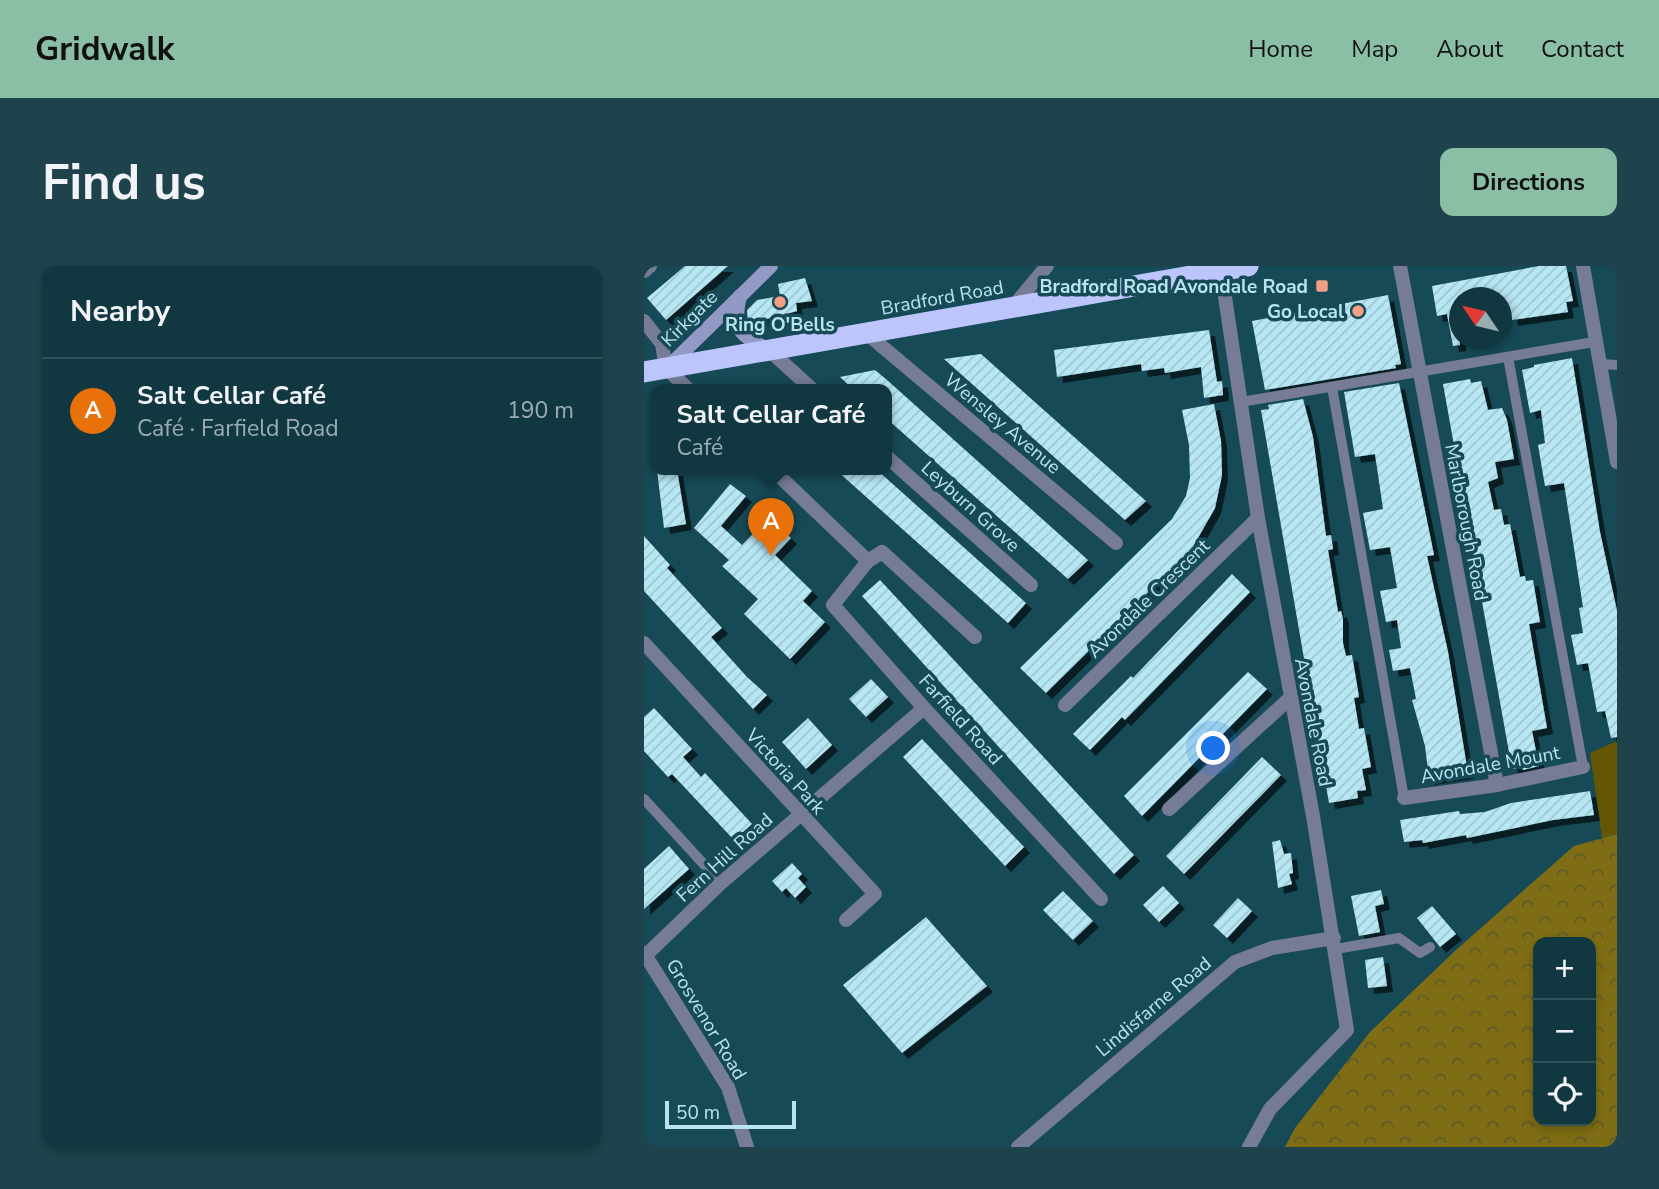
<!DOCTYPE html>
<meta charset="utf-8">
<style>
:root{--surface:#113841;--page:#1e434c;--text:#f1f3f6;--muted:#9cacb1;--line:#30525a;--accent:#8abfa5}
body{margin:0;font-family:"Nunito Sans",sans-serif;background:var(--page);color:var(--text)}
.controls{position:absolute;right:21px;bottom:21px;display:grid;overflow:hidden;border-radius:14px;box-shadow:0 4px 10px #0003}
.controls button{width:63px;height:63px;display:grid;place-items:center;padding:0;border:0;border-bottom:2px solid var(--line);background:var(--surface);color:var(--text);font:35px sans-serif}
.compass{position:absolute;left:805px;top:21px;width:63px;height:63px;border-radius:50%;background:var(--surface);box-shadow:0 4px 10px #0003;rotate:305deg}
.scale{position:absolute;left:21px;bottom:18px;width:131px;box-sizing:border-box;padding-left:7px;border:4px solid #b8e3ef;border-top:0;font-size:19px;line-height:24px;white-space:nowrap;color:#b8e3ef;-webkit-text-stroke:5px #174a57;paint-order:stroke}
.you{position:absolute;left:570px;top:483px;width:24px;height:24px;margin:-18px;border:5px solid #fff;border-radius:50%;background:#1a73e8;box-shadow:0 0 0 10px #1a73e833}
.badge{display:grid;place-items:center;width:46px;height:46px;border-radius:50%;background:var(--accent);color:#fff;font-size:23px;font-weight:700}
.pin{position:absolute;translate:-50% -58px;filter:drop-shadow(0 2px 4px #0008)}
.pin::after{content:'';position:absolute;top:37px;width:24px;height:21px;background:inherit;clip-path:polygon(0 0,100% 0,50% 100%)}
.popup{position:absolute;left:6px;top:118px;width:242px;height:91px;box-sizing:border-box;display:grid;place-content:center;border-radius:14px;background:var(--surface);filter:drop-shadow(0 2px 5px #0005);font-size:23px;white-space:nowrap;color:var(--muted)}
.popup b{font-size:26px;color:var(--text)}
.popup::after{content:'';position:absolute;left:50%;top:100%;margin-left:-14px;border:14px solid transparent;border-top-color:var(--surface)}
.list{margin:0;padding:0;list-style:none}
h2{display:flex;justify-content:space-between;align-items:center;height:91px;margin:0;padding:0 28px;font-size:30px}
h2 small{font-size:23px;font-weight:400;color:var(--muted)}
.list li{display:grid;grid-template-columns:46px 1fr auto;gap:21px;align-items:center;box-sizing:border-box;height:105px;padding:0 28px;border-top:2px solid var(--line)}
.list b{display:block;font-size:26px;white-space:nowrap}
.list p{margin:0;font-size:23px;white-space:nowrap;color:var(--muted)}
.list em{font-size:23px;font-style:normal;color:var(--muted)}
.icon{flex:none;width:38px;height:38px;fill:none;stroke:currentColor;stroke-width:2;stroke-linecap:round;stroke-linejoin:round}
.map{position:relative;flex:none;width:973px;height:881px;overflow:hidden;border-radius:14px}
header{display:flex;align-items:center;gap:42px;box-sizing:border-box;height:98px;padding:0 35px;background:var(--accent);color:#111}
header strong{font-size:33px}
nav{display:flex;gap:38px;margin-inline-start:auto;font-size:24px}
.intro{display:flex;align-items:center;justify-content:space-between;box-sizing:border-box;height:168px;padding:0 42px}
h1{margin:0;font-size:49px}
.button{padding:18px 32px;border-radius:14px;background:var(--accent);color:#111;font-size:24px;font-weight:700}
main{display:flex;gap:42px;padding:0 42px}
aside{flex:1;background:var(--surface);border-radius:14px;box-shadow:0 4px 10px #0003}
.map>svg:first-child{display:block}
.grass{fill:#645605}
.forest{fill:url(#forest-crowns);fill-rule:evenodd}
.building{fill:url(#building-hatch);filter:url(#shadow)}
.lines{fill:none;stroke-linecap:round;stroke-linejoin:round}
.lane{stroke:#767b96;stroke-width:10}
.street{stroke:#767b96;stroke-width:14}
.secondary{stroke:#9299c4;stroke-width:14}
.highway{stroke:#bdc6fc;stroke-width:21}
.poi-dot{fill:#f39f85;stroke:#174a57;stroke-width:2.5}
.labels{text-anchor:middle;stroke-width:7;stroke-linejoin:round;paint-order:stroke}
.poi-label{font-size:19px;font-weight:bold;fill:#b8e3ef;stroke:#174a57;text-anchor:end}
.street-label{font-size:19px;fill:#b8e3ef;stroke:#174a57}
</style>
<header>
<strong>Gridwalk</strong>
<nav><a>Home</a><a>Map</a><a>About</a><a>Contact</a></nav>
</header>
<div class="intro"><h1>Find us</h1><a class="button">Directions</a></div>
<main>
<aside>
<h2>Nearby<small></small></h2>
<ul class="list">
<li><span class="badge" style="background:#e8710a">A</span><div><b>Salt Cellar Café</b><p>Café · Farfield Road</p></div><em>190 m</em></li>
</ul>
</aside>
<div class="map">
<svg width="973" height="881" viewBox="0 0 973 881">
<defs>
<pattern id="forest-crowns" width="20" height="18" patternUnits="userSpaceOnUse" patternTransform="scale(1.75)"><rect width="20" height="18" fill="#7e6d14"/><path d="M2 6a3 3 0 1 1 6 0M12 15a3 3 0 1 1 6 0" fill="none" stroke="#5e5b2b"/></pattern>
<pattern id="building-hatch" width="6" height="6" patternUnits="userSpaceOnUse" patternTransform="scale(1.75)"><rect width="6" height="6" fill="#b8e7f4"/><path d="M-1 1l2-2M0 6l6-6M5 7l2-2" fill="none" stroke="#9ec6d2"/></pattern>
<filter id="shadow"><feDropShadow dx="6" dy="6" stdDeviation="0" flood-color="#0009"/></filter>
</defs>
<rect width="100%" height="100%" fill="#174a57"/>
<path class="grass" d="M973,475V568L958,572L946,487Z"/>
<path class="forest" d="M973,568V881H641L651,862L726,766L812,684L930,580ZM894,676H947V855H894Z"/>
<g class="building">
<path d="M41,0H84L22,54L3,32Z"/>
<path d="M895,0H922L929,35L922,36L924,46L868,54L866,42L858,43V32H816V79L809,80L803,48L793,50L788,20Z"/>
<path d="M161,12L168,35L152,37L153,45L104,58L103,44L113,34L136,30L134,18Z"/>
<path d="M744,29L757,98L751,99L752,102L621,124L608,55Z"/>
<path d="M565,64L573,116L578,115L579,129L560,132L557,101L521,107L520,102L498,105L497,98L413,111L410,84Z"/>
<path d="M337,88L502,235L481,254L300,93Z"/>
<path d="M928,92L956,266L973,345V471L967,472L961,445L953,446L944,397L933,399L927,369L939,367L935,342L939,341L920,217L901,220L894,179L901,177L897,144L886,147L878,104L890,101V99Z"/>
<path d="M231,104L243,114L444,294L424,313L242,152V124H210L196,111Z"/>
<path d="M826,113L827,117L837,115L844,144L858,142L863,154L870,193L851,196L854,212L844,216L850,244L857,243L860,259L866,258L876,311L881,310L882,315L889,314L896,356L885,358L903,462L888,465L895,500L879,504L878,501L868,503L799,118Z"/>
<path d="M755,117L790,289L783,290L804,386L824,507L785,513L781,480L768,434L772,433L766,402L749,405L745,384L757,382L753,354L742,356L736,325L753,322L746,281L726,284L719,247L739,243L731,188L711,191L700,126Z"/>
<path d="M659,133L669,171L682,270L687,269L689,283L684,284L694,346L697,345L699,353V377L702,390L708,389L715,431L710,432L715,463L720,462L727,501L718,503L722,524L713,525L714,532L685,537L617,144L625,143L624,139Z"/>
<path d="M570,138L577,175L578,209L571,242L547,284L402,427L376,402L528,253L542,230L546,212L545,179L538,144Z"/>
<path d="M13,204H33L42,258L20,262Z"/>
<path d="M192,204H233L382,337L364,357Z"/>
<path d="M86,218L102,230L77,260L98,279L125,251L147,272L131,289L168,325L159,335L181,356L146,393L100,348L114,333L78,300L85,294L50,262Z"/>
<path d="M0,270L26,299L23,302L78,362L67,371L103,411L123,429L109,443L0,325Z"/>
<path d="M588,308L606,326L481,454L478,451L446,484L429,468L487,410L489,412Z"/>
<path d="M236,314L490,589L470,608L218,330Z"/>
<path d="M604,406L623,423L498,550L480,530Z"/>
<path d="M227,413L244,431L222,451L205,433Z"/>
<path d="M10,442L48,483L39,491L57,511L61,507L108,558L90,574L28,508L24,511L0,485V451Z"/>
<path d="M164,452L188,479L162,503L138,476Z"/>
<path d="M278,473L380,581L361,600L259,491Z"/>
<path d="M618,491L637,509L540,608L522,590Z"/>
<path d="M946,525L950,549L909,554L823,572L822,569L779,577L778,574L760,576L756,554L815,545L816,548L841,546L867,537Z"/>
<path d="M636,574L640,588L647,587L649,607L645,608L648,618L634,622L628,576Z"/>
<path d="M25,580L45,603L0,643V603Z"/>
<path d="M148,597L158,608L154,612L162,621L151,632L142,622L138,626L128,615Z"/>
<path d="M519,620L535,637L515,656L499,639Z"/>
<path d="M737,624L740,638L731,640L736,666L715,670L707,630Z"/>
<path d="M419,625L449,655L429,674L399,644Z"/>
<path d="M594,632L608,645L583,672L569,659Z"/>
<path d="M788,640L812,668L796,681L773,652Z"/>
<path d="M282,651L343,720L258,787L199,719Z"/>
<path d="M739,691L743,720L724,722L721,694Z"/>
</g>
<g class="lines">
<g class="lane">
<path d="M864,91L939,501"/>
<path d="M956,98L973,99"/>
<path d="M688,121L760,532"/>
<path d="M597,136L950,76"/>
<path d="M0,533L77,617"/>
<path d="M692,683L755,672L776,687L786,681"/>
</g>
<g class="street">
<path d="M756,0L853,519"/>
<path d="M939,0L973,196"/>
<path d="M577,4L614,252L669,550L703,764L626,843L605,881"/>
<path d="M0,5L6,0"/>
<path d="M368,42L403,0"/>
<path d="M0,55L18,78L22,102L45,124"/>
<path d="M222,67L472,277"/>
<path d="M125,84L169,124"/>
<path d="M242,190L387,319"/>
<path d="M129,204L224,295L238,286L331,371"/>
<path d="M224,295L189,339L280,442L457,633"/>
<path d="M0,377L231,628L202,654"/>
<path d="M421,439L614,252"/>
<path d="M760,532L853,519L939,501"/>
<path d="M525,543L645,433"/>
<path d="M0,687L84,821L103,881"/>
<path d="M0,691L77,617L280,442"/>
<path d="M374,881L591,696L628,682L690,672"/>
</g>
<g class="secondary">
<path d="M96,30C88,65 95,68 125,84"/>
<path d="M23,102L127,0"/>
</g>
<path class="highway" d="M0,106L604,0"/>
</g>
<g class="poi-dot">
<rect x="671" y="13" width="14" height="14" rx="3.5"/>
<circle cx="136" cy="36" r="7"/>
<circle cx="714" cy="45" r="7"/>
</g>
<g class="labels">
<g class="poi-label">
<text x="664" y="27">Bradford Road Avondale Road</text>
<text x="700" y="52">Go Local</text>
<text x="136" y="65" text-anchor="middle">Ring O'Bells</text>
</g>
<g class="street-label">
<text transform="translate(298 31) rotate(-10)" y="7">Bradford Road</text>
<text transform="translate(45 52) rotate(-45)" y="7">Kirkgate</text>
<text transform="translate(359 157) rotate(40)" y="7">Wensley Avenue</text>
<text transform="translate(327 240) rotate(42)" y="7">Leyburn Grove</text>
<text transform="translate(823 256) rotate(79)" y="7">Marlborough Road</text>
<text transform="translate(504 332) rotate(-44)" y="7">Avondale Crescent</text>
<text transform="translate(317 453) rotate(48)" y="7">Farfield Road</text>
<text transform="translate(670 456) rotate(79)" y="7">Avondale Road</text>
<text transform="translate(846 498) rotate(-10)" y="7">Avondale Mount</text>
<text transform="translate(142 505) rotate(48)" y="7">Victoria Park</text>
<text transform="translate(80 591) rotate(-42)" y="7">Fern Hill Road</text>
<text transform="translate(509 740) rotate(-40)" y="7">Lindisfarne Road</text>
<text transform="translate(63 753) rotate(59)" y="7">Grosvenor Road</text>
</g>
</g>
</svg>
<div class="controls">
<button>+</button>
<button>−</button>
<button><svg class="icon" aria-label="locate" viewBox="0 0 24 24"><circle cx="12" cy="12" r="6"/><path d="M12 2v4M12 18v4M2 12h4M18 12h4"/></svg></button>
</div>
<svg class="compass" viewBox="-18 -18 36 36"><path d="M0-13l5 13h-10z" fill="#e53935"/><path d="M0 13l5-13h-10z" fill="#9cacb1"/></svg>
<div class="scale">50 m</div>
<div class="you"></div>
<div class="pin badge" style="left:127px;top:290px;background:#e8710a">A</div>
<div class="popup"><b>Salt Cellar Café</b>Café</div>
</div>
</main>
